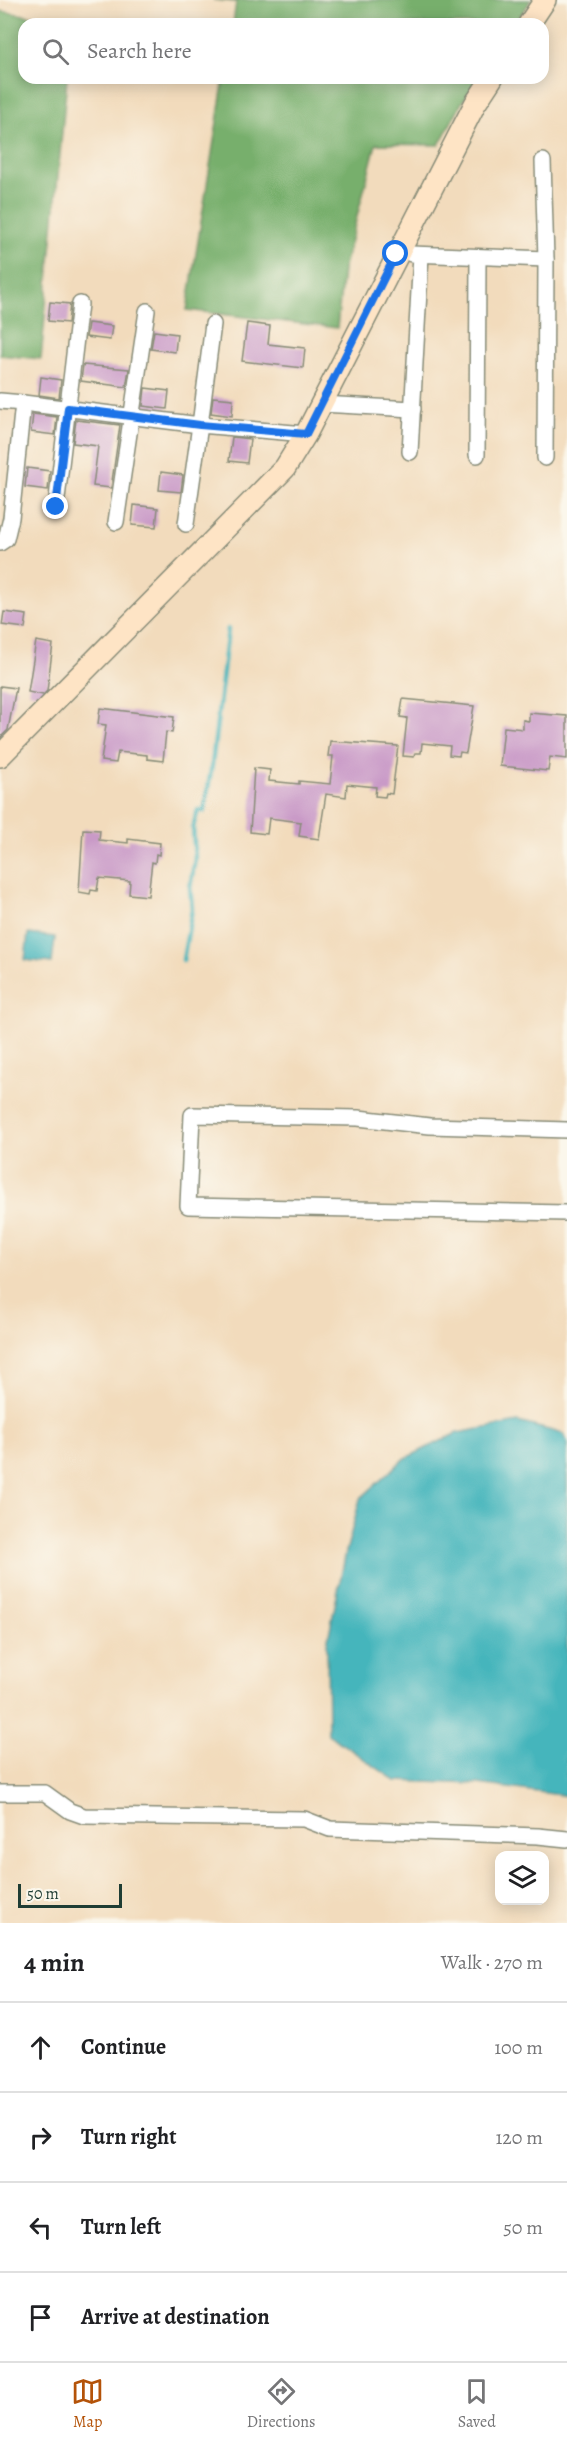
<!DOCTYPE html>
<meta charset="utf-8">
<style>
:root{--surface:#fff;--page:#f6f6f6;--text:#202124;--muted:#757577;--line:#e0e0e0;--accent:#b45309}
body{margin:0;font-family:Alegreya,serif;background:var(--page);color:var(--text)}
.controls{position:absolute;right:18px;bottom:18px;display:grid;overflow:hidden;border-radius:12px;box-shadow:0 3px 15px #0003}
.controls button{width:54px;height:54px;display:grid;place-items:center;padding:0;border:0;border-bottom:2px solid var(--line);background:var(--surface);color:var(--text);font:30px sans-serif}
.scale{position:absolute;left:18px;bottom:15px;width:104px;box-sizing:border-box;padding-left:6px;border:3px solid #1f3d34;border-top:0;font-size:16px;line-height:21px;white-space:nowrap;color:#1f3d34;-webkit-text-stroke:4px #fbf7ec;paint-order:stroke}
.stop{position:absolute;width:18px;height:18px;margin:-14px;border:4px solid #1a73e8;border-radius:50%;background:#fff}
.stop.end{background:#1a73e8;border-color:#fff;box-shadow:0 2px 6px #0008}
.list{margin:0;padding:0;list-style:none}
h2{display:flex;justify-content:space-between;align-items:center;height:78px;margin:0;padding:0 24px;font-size:26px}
h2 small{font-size:20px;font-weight:400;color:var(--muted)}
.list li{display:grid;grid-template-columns:39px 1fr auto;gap:18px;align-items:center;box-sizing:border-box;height:90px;padding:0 24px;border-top:2px solid var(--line)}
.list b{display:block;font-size:22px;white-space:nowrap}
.list em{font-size:20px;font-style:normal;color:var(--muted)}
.icon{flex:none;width:33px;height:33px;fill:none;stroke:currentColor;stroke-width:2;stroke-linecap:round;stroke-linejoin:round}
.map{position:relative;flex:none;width:567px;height:1923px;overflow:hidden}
.search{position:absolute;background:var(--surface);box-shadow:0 3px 15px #0003;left:18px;right:18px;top:18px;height:66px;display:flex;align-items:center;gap:15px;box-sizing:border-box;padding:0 21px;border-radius:18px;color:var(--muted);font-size:22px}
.sheet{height:438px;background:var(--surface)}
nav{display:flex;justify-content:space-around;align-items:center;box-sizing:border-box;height:84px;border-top:2px solid var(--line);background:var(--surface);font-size:16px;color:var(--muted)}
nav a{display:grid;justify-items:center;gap:3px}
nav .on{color:var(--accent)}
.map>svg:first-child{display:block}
.forest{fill:#77af6c;stroke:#4b7650;stroke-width:1.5}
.water{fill:#45b5bc;stroke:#327978;stroke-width:1.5}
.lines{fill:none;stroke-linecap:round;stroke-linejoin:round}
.stream{stroke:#45b5bc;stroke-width:4.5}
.building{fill:#c99ac7}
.minor-casing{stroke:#888c78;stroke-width:18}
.secondary-casing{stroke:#888c78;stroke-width:24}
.minor{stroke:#fff;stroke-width:15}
.secondary{stroke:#fee4c5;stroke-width:21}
.route{stroke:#1a73e8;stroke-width:8}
</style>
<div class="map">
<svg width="567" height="1923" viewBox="0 0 567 1923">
<rect width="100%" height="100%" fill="#fbf7ec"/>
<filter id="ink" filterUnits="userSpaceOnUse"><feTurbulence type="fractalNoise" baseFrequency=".0167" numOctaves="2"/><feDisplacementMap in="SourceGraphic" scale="12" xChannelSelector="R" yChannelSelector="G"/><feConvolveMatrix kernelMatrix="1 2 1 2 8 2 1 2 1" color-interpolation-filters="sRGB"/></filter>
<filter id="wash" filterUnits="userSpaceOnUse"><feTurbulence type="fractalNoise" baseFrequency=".008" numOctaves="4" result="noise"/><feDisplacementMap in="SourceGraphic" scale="24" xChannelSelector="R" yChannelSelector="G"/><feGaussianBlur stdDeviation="1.35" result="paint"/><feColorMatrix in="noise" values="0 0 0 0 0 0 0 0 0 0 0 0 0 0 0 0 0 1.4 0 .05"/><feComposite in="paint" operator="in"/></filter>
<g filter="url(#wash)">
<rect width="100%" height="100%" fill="#f2dbbc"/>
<g class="forest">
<path d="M214,0H531L515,24H233L236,2Z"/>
<path d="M0,11L72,23L24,24V78H67L41,359L0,355Z"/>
<path d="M224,78H479L461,104L439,145L376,144L343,270L337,328L187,310Z"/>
</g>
<g class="water">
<path d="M28,934L55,937L52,963L25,960Z"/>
<path d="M518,1422L564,1434L567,1442V1796L478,1784L396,1781L328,1734L327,1644L346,1552L360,1499L404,1459L457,1433Z"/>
</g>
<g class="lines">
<path class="stream" d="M183,960L192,909L190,887L195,859L193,827L198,810L204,811L212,765L228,629"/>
</g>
<g id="blocks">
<g class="building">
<path d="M50,302L70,304L68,323L48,321Z"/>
<path d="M88,323L112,326L110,340L86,337Z"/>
<path d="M247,323L270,326L268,344L305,348L303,368L242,361Z"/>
<path d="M154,331L177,334L175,352L151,349Z"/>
<path d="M83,365L129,369L126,387L81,381Z"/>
<path d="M41,377L61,380L59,398L39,395Z"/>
<path d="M145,388L169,391L167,409L143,406Z"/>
<path d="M213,397L233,399L232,416L211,413Z"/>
<path d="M33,414L57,417L55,435L31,432Z"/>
<path d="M76,420L120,425L111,488L93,486L98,446L73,443Z"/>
<path d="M232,437L250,439L247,463L229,461Z"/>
<path d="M27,468L50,471L48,490L25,487Z"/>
<path d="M161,472L183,475L181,492L159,490Z"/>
<path d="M134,505L158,508L156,527L132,525Z"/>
<path d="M4,612L27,615L25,628L2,625Z"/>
<path d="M36,641L53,644L47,691L43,695L28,692Z"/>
<path d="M0,686L16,688L8,730L0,738Z"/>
<path d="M403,699L474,706L466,753L460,752L459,756L449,755L450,746L422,743L421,753H415L414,757L403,756L407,718L400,717Z"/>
<path d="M100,708L174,717L172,733L166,732L163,761L147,759V755L118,752L116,763L101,761L106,725L98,724Z"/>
<path d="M529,713L567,716V759L550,757L548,771L500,766L504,727L523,729V720L529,721Z"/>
<path d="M330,741L398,746L392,794L386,793L385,797L375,796L376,787L347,784L346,797L326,794L319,839L299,836L301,822L269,818L267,834L250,832L254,768L270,770L269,781L299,784V781L330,784L333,756H328Z"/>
<path d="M83,829L100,830L99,840L128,843V839L160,843L159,855L156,854L155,863L152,862L148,896L129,894L130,881L99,878L97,891L91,890L90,894L79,892Z"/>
</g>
</g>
</g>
<g filter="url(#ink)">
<use href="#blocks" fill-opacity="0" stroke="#888c78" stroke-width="1.5"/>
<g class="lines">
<g class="minor-casing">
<g id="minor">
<path d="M543,161L546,259L545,458"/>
<path d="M411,254L546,259"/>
<path d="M0,401L23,403"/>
<path d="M321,404L413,409"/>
<path d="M410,452L421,255"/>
<path d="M477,455L478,258"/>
<path d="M56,507L80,304"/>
<path d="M116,522L147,311"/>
<path d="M186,524L200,425L306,434"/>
<path d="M0,543L6,539L11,518L23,403L200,425L213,324"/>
<path d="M567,1130L430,1126L358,1118L192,1115L188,1206L567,1213"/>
<path d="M0,1793H45L70,1811L84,1816L304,1819L330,1829L538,1836L567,1839"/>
</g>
</g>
<g class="secondary-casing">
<g id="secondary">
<path d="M529,24L545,0"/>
<path d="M0,756L285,468L306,434L475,104L492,78"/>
</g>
</g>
<use href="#minor" class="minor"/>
<use href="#secondary" class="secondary"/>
</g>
</g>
<g class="lines" filter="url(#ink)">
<path class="route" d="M56,507L68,408L200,425L306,434L396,254"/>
</g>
</svg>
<div class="controls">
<button><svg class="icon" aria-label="layers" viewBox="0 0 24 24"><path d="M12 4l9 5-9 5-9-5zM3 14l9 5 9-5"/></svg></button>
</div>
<div class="scale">50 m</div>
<div class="stop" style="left:396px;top:254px"></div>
<div class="stop end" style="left:56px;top:507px"></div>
<div class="search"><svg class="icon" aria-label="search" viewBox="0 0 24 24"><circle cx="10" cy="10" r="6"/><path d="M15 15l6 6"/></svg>Search here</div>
</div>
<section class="sheet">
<h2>4 min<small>Walk · 270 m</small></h2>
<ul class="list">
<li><svg class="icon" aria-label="ahead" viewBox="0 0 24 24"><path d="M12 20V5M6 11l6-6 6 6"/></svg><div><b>Continue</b></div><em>100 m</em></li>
<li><svg class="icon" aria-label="right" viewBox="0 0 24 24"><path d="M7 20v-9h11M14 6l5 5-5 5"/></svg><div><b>Turn right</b></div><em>120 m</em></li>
<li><svg class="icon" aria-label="left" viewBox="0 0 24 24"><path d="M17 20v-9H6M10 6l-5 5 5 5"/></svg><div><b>Turn left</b></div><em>50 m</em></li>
<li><svg class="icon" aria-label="arrive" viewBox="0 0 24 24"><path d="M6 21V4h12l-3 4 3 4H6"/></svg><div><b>Arrive at destination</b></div></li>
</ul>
</section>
<nav>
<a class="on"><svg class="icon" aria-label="map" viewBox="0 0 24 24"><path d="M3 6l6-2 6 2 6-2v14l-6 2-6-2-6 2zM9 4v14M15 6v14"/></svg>Map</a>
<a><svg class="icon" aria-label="directions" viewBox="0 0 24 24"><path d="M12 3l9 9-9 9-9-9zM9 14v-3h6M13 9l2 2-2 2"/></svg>Directions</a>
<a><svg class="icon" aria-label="saved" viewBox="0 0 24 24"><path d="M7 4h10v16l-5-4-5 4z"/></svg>Saved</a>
</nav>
